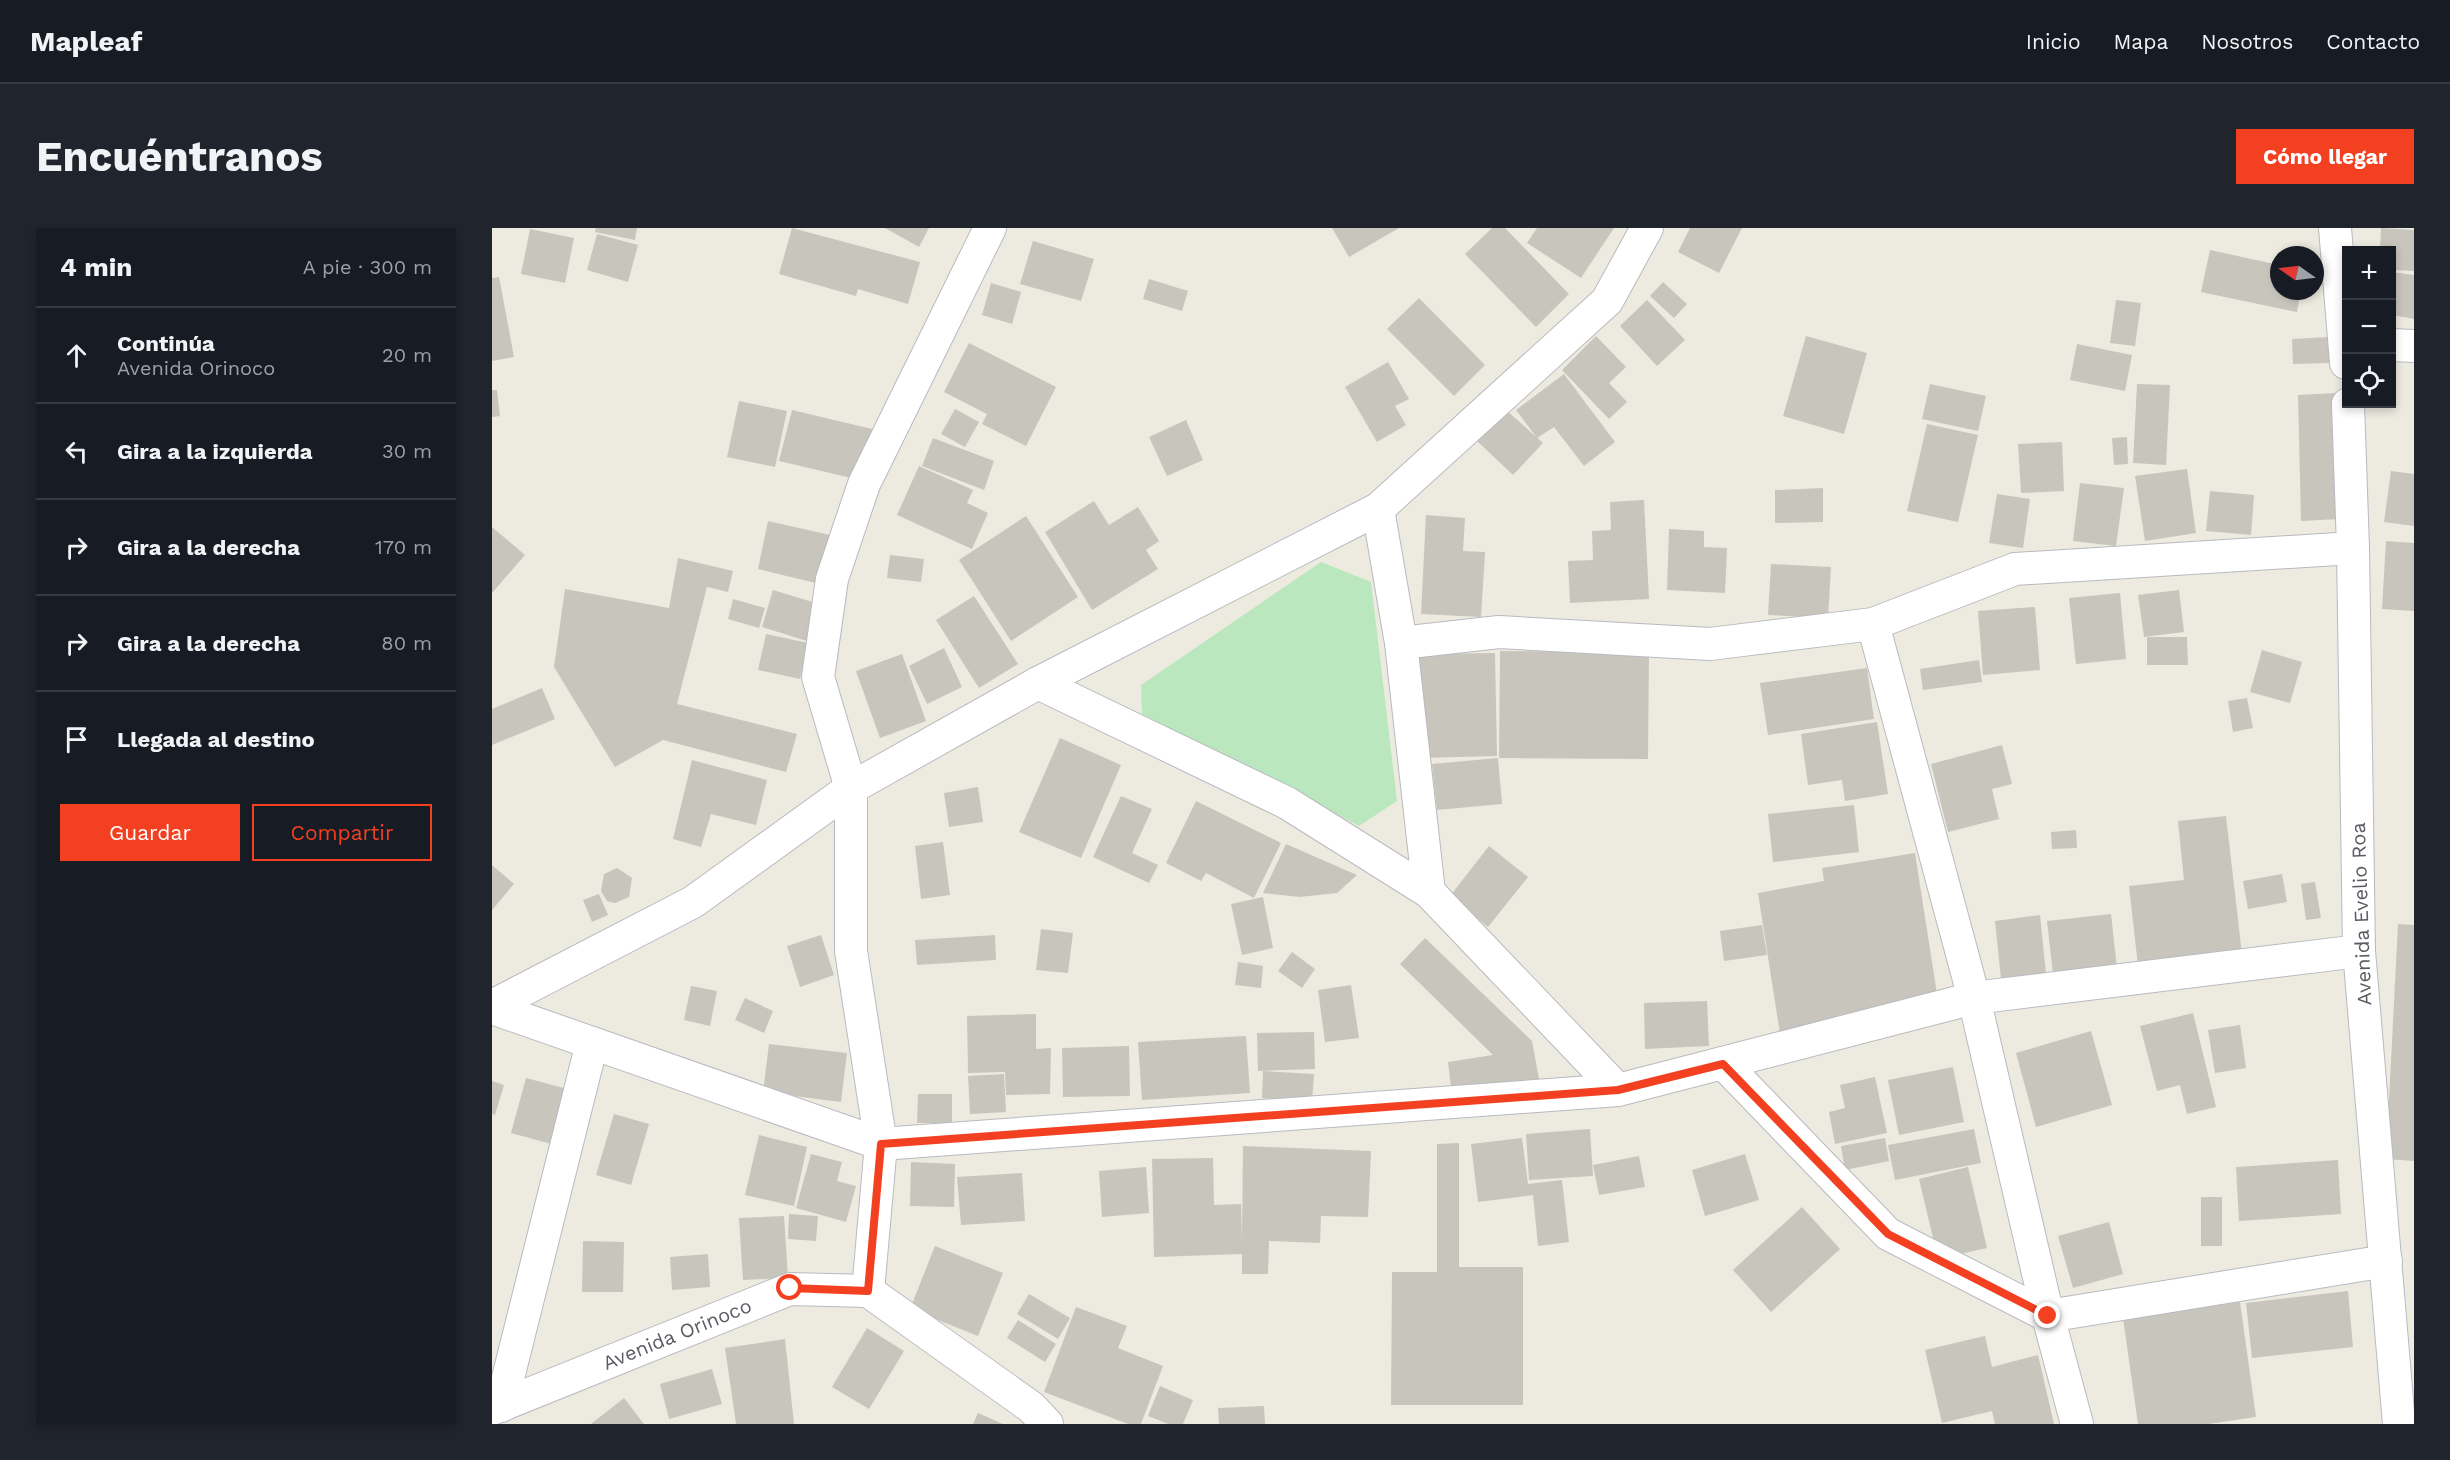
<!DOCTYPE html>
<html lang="es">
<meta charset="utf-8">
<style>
:root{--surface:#171b24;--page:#20242c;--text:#f1f3f6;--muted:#9ea1a6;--line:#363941;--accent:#f34020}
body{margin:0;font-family:"Work Sans",sans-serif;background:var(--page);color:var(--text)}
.controls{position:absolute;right:18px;top:18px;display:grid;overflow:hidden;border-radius:0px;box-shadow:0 3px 9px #0003}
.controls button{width:54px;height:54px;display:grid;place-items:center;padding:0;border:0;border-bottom:2px solid var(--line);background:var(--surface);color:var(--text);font:30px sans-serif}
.compass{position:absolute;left:1778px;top:18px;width:54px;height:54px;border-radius:50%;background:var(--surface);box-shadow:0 3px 9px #0003;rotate:284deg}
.stop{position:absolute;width:18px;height:18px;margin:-14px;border:4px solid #f34020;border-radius:50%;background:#fff}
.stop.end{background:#f34020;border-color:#fff;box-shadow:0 2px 6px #0008}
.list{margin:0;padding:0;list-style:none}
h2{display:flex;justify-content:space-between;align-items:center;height:78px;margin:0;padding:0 24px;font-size:26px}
h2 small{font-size:20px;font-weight:400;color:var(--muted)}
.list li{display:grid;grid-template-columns:39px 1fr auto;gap:18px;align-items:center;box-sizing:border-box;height:96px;padding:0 24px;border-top:2px solid var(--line)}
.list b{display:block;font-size:22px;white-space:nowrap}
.list p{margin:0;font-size:20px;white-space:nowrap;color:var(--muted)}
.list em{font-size:20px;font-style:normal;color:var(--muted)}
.actions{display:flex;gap:12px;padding:18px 24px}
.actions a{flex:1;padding:14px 0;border:2px solid var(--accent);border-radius:0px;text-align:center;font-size:21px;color:var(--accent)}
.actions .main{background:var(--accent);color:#fff}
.icon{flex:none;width:33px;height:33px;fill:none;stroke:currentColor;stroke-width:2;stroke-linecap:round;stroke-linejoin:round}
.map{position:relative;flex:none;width:1922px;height:1196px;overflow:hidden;border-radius:0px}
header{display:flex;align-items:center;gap:36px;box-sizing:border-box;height:84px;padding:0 30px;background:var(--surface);border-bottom:2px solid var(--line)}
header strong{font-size:28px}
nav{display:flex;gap:33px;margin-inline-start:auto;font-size:21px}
.intro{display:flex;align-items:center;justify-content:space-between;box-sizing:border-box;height:144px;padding:0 36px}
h1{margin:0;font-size:42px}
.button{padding:15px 27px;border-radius:0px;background:var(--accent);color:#fff;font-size:21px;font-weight:700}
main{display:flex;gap:36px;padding:0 36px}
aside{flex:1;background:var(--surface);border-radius:0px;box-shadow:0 3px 9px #0003}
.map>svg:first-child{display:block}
.green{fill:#bae7bd}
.building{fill:#c8c5bd}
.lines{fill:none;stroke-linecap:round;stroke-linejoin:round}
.minor-casing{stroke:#b8bac0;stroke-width:34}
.minor{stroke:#fff;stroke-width:32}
.route{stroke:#f34020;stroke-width:8}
.labels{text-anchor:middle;stroke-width:5;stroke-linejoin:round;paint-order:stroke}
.street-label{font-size:20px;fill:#595c62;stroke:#fff}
</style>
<header>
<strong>Mapleaf</strong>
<nav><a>Inicio</a><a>Mapa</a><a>Nosotros</a><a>Contacto</a></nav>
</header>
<div class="intro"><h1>Encuéntranos</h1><a class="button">Cómo llegar</a></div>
<main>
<aside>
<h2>4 min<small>A pie · 300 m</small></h2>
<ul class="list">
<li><svg class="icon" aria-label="ahead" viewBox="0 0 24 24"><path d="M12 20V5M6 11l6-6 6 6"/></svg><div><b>Continúa</b><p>Avenida Orinoco</p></div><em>20 m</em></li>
<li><svg class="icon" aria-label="left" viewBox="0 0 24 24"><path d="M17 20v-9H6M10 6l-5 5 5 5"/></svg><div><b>Gira a la izquierda</b></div><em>30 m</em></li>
<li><svg class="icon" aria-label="right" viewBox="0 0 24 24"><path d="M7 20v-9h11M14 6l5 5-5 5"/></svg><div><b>Gira a la derecha</b></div><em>170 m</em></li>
<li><svg class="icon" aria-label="right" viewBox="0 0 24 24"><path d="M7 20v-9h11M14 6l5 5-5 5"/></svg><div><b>Gira a la derecha</b></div><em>80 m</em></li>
<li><svg class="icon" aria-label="arrive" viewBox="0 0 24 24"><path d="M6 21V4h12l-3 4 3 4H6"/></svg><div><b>Llegada al destino</b></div></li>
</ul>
<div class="actions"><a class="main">Guardar</a><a>Compartir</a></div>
</aside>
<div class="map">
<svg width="1922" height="1196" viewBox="0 0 1922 1196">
<rect width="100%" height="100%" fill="#edebe0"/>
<path class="green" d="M829,334L879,354L905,573L867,598L650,486L649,457Z"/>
<g class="building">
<path d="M104,0H145L143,12L103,4Z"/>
<path d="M300,0L428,34L416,76L366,61L364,68L287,46Z"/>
<path d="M393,0H437L427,19Z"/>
<path d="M840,0H907L857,29Z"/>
<path d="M1000,0H1013L1077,66L1044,99L973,26Z"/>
<path d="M1045,0H1122L1089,50L1035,15Z"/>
<path d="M1198,0H1250L1227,45L1186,24Z"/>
<path d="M1889,0L1922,2V43L1900,42V22H1888Z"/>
<path d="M38,1L82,10L73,55L29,46Z"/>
<path d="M105,6L146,17L136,54L95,42Z"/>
<path d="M541,13L602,31L589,73L528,56Z"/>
<path d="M1718,22L1787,37V63H1809L1805,84L1709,64Z"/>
<path d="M1900,44L1922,47V91L1900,87Z"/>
<path d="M7,49L22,129L0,133V50Z"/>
<path d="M657,51L696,63L690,83L651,71Z"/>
<path d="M1171,54L1195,76L1182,90L1158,68Z"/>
<path d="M499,55L529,64L520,96L490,87Z"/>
<path d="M927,70L993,137L962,168L895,101Z"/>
<path d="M1155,72L1193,112L1165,138L1128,98Z"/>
<path d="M1624,72L1649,75L1643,118L1618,115Z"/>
<path d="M1104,108L1134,139L1117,155L1135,174L1117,191L1070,142Z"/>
<path d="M1314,108L1375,125L1352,206L1291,188Z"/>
<path d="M1838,109L1839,135L1801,136L1800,111Z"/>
<path d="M477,115L564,159L534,218L490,196L495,186L452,164Z"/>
<path d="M1585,116L1640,127L1633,163L1578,152Z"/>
<path d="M896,134L917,171L903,178L914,197L885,214L853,159Z"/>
<path d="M1072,146L1123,214L1092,238L1062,199L1045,210L1024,182Z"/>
<path d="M1438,156L1494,168L1486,203L1430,191Z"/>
<path d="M1645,156L1678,157L1674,237L1641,235Z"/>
<path d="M0,162H5L8,188L0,189Z"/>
<path d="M1844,165L1847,291L1809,293L1806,167Z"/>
<path d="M247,173L295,183L283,239L235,229Z"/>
<path d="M463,181L487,194L473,219L449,206Z"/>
<path d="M1013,181L1051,215L1021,247L985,213Z"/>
<path d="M300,182L380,201L368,252L287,233Z"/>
<path d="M694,192L711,232L675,248L657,209Z"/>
<path d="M1435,196L1486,207L1466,294L1415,283Z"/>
<path d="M1635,209L1636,236L1622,237L1620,210Z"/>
<path d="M441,210L502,233L492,262L430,238Z"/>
<path d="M1570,214L1572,263L1529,265L1526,216Z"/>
<path d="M427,238L481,262L475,275L496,285L480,321L405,287Z"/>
<path d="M1695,241L1704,305L1653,313L1643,248Z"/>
<path d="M1899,243L1922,246V298L1892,294Z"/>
<path d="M1588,255L1632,260L1624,318L1581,313Z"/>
<path d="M1331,260V294L1283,295V262Z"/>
<path d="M1718,263L1762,267L1759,307L1714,303Z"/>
<path d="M1505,266L1538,271L1531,320L1497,315Z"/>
<path d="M1152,272L1157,371L1078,375L1076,333L1101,332L1100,303L1119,302L1118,274Z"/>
<path d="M602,273L617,297L646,279L667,313L654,322L666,341L600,382L553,304Z"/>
<path d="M934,287L973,290L971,323L993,324L989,389L929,386Z"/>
<path d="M534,288L586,369L519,413L467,332Z"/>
<path d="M276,293L347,309L336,358L266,341Z"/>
<path d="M0,299L33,327L0,365Z"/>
<path d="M1177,301L1212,303V319L1235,320L1233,365L1175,362Z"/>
<path d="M1894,313L1922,315V383L1890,381Z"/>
<path d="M398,327L432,331L429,354L395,350Z"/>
<path d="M186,330L241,343L236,364L215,359L185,476L305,506L294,544L171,512L123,539L62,439L73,361L177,380Z"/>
<path d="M1279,336L1339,339L1336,390L1276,387Z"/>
<path d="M281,362L327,376L315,413L270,399Z"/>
<path d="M1687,362L1692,404L1652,409L1646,367Z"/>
<path d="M1628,365L1634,431L1584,436L1577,370Z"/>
<path d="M482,368L526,436L487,460L444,392Z"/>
<path d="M241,371L273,380L267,400L236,391Z"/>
<path d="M1543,379L1548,442L1491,447L1486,383Z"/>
<path d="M274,406L316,415L308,451L266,442Z"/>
<path d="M1655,409H1695L1696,437H1655Z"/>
<path d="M452,420L470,459L435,476L417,438Z"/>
<path d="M1770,422L1810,434L1798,475L1758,464Z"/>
<path d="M1008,423L1157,424L1156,531L1007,530Z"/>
<path d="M1003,425L1005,528L929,530L927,426Z"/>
<path d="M410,426L434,493L388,510L364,443Z"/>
<path d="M1487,432L1490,454L1431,462L1428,441Z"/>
<path d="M1375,440L1382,491L1276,507L1268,455Z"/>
<path d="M50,460L63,491L0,517V481Z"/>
<path d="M1755,470L1761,500L1741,504L1736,473Z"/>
<path d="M1385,494L1396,566L1353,573L1350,552L1316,557L1309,506Z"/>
<path d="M568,510L629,537L589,630L527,604Z"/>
<path d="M1510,517L1520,556L1500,561L1507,591L1456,604L1439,536Z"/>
<path d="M1006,530L1010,576L945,582L940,536Z"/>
<path d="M200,532L275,552L264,597L219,586L209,619L181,611Z"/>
<path d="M486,559L491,594L457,599L452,565Z"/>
<path d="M629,568L660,581L640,625L666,637L657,655L601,629Z"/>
<path d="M704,573L789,615L762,670L714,645L709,653L674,635Z"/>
<path d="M1362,577L1367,624L1281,634L1276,586Z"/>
<path d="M1734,588L1750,726L1646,738L1637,658L1692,652L1686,593Z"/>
<path d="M1584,602L1585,620L1560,621L1559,604Z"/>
<path d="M451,614L458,667L429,671L423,618Z"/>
<path d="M794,616L865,647L845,665L807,669L771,665Z"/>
<path d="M997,618L1036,649L996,699L958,668Z"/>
<path d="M1423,625L1447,779L1288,806L1266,665L1332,653L1330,640Z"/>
<path d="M0,637L22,656L0,682Z"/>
<path d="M125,640L140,650L137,669L123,675L115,673L109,663L112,646Z"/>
<path d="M1790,646L1795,674L1756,681L1751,653Z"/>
<path d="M1823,654L1829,690L1814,692L1809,656Z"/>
<path d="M107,666L116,687L100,694L91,672Z"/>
<path d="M771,669L781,720L750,727L739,676Z"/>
<path d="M1619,686L1625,740L1561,747L1555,693Z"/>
<path d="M1548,687L1554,746L1509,751L1503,693Z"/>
<path d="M1906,696L1922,697V933L1894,931Z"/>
<path d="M1270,697L1275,727L1232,733L1228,703Z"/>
<path d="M549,701L581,705L576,745L544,742Z"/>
<path d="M329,707L342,747L308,759L295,718Z"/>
<path d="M503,707L504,732L425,737L423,712Z"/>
<path d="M933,710L1040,813L1047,851L959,859L956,834L1001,827L908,736Z"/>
<path d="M800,724L823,741L810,760L786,743Z"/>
<path d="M746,734L771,738L769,760L743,757Z"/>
<path d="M859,757L867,810L833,814L826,762Z"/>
<path d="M199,758L225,763L218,798L192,792Z"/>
<path d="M253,770L281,783L272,805L243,792Z"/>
<path d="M1215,773L1217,818L1153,821L1152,775Z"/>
<path d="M1701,785L1724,879L1695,886L1688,857L1665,863L1648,798Z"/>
<path d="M544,786V821L559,820L558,866L514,867L513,844L476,845L475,788Z"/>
<path d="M1748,797L1754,840L1723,845L1716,802Z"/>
<path d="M1599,803L1620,877L1544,899L1524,825Z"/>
<path d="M822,804L823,841L766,843L765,805Z"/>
<path d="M754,808L758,865L650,872L646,814Z"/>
<path d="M277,816L355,825L349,874L271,864Z"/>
<path d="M637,818L638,868L571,869L570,820Z"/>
<path d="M1461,839L1472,894L1407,907L1396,852Z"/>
<path d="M771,843L822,846L820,874L770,870Z"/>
<path d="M512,846L514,884L478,886L476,848Z"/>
<path d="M1383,849L1395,905L1343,916L1337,884L1353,880L1348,857Z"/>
<path d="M34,850L79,862L63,917L19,905Z"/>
<path d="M0,853L12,857L3,887L0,886Z"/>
<path d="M426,866H460V895H425Z"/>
<path d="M122,886L157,896L139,957L104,947Z"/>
<path d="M1098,901L1101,948L1037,952L1034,906Z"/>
<path d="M1482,901L1489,935L1403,952L1396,917Z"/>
<path d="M267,907L315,919L302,978L253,967Z"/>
<path d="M1030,910L1036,956L1070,952L1077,1014L1046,1018L1041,967L986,974L979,916Z"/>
<path d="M1393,910L1397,933L1353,942L1349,918Z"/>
<path d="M967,915V1039H1031V1177H899L900,1044H945V916Z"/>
<path d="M751,918L879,923L876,989L829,988L828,1015L777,1013L776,1046H750V1026L662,1029L660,931L721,930L722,977L749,976L750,1013Z"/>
<path d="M319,926L350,934L345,953L364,958L354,994L304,980Z"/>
<path d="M1253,926L1267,972L1213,988L1200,942Z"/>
<path d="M1147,928L1153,959L1107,967L1101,937Z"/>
<path d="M1846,932L1849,986L1747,993L1744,939Z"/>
<path d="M419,934L463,936L462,979L418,978Z"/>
<path d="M654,939L657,985L610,989L607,943Z"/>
<path d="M1476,939L1495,1020L1446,1031L1427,951Z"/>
<path d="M530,945L533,993L469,997L465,949Z"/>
<rect x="1709" y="969" width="21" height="49"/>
<path d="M1310,979L1348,1021L1279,1084L1241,1042Z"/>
<path d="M297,986L326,988L324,1013L296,1011Z"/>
<path d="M292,988L296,1050L251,1052L247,990Z"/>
<path d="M1617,994L1631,1046L1581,1060L1566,1008Z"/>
<path d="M91,1013L132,1014L131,1064H90Z"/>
<path d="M443,1018L511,1045L486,1108L418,1081Z"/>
<path d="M216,1026L218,1059L180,1062L178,1029Z"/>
<path d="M1856,1063L1861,1119L1760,1130L1754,1075Z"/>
<path d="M537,1066L578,1090L566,1111L525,1086Z"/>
<path d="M1748,1074L1764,1189L1716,1196H1646L1631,1090Z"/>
<path d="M584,1079L635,1098L626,1120L671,1138L649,1196H636L552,1164Z"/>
<path d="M526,1092L564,1116L553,1134L515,1110Z"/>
<path d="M375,1100L412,1123L377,1181L340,1159Z"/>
<path d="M1493,1108L1500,1139L1546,1127L1562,1196H1503L1500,1183L1450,1195L1433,1122Z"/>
<path d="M293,1111L302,1196H244L233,1120Z"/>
<path d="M220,1141L230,1176L177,1191L168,1156Z"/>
<path d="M668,1158L701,1172L691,1196H676L656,1188Z"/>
<path d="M132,1170L152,1196H99Z"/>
<path d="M772,1178L773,1196H727L726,1180Z"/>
<path d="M486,1185L511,1196H481Z"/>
</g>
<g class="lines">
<g class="minor-casing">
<g id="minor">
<path d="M1843,0L1854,135"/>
<path d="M1900,117L1922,118"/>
<path d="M1856,176L1861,320L1867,723L1907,1196"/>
<path d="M886,281L909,415L937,664"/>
<path d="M1381,396L1482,770L1556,1088L1585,1196"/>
<path d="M909,415L1007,404L1218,416L1381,396L1523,341L1861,320"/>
<path d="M546,455L795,575L937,664L1126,862"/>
<path d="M0,778L201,674L359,560L546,455L886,281L1115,73L1155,0"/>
<path d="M0,780L389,916L1126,862L1482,770L1867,723"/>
<path d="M1231,835L1396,1006L1556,1088L1894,1033"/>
<path d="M376,1063L389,916L359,723V560L326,449L340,351L372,256L498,0"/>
<path d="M376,1063L539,1179L555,1196"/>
<path d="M9,1178L100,815"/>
<path d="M0,1181L298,1061L376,1063"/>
</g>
</g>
<use href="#minor" class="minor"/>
</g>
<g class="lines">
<path class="route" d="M298,1060L376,1063L389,916L1126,862L1231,836L1396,1006L1556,1088"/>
</g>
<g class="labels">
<g class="street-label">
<text transform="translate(1869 686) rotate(-92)" y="7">Avenida Evelio Roa</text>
<text transform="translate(185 1106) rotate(-22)" y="7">Avenida Orinoco</text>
</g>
</g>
</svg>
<div class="controls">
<button>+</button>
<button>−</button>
<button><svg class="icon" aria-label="locate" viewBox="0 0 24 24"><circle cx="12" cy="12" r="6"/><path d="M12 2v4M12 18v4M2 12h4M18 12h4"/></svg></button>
</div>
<svg class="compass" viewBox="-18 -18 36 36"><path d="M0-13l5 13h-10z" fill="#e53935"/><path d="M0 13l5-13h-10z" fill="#9ea1a6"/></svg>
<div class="stop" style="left:298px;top:1060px"></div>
<div class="stop end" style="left:1556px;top:1088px"></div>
</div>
</main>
